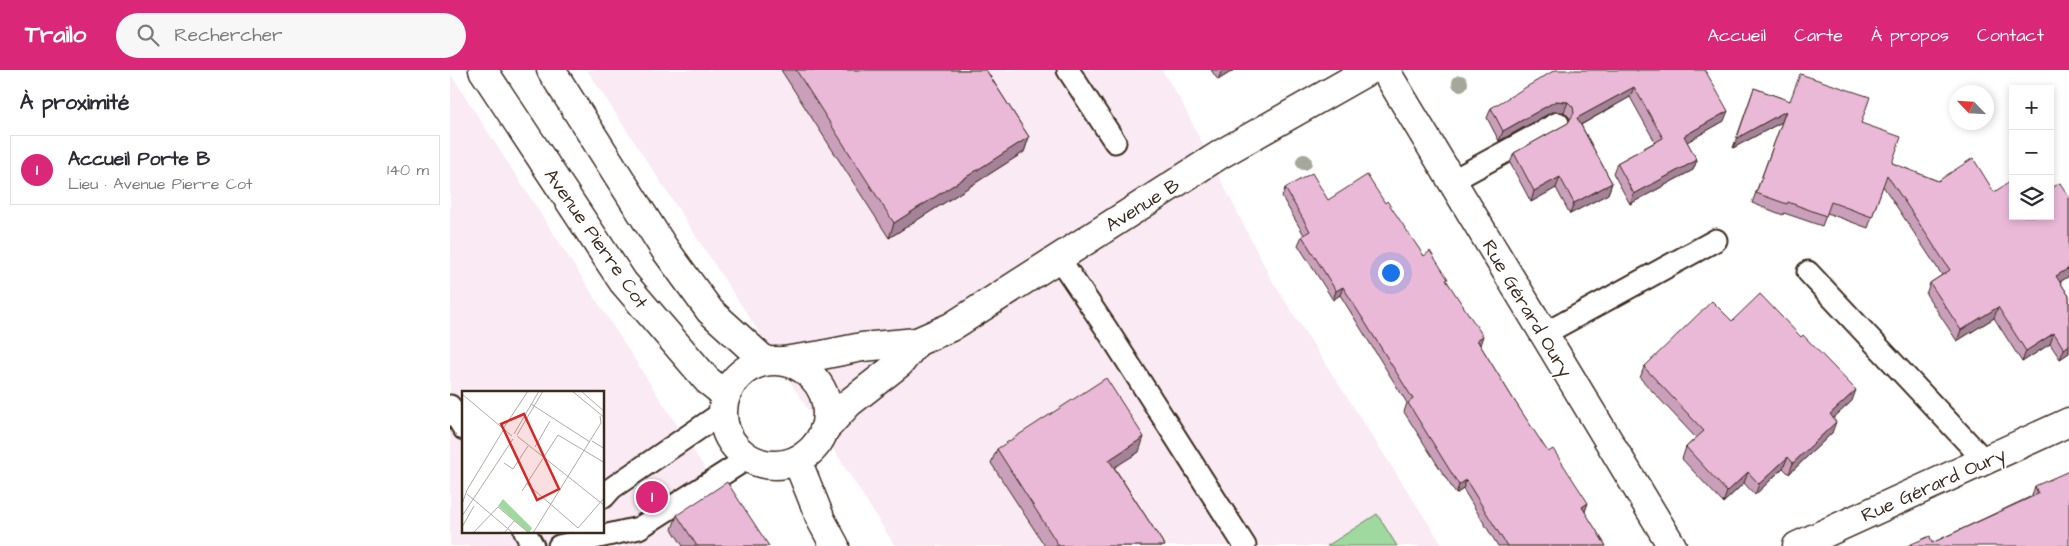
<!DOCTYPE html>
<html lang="fr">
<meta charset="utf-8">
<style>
:root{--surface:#fff;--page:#f7f7f7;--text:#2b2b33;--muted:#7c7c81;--line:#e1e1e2;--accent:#db2777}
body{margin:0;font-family:"Architects Daughter",sans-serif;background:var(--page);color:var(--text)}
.controls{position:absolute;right:15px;top:15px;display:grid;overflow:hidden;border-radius:0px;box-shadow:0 2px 8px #0003}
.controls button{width:45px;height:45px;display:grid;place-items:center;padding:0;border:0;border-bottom:1px solid var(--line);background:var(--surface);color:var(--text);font:25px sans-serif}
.compass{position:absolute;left:1499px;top:15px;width:45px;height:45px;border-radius:50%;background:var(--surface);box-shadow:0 2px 8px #0003;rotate:295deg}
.you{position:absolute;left:940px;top:202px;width:18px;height:18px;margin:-12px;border:4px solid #fff;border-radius:50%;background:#1a73e8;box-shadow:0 0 0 8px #1a73e833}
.badge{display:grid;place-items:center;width:32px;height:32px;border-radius:50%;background:var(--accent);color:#fff;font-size:16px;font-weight:700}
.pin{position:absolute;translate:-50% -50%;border:2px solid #fff;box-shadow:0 1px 5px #0006}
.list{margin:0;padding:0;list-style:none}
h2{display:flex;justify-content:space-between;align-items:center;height:65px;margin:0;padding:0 20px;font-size:21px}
h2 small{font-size:16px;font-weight:400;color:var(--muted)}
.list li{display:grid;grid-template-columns:32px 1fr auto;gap:15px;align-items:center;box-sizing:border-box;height:70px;margin:0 10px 10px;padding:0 10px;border:1px solid var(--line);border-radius:0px}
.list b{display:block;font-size:19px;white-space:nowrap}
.list p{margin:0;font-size:16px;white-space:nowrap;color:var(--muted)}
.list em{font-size:16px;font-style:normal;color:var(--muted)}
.icon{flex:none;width:28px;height:28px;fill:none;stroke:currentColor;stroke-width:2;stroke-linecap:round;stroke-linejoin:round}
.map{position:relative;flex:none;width:1619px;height:476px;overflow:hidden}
header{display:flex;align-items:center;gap:30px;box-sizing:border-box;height:70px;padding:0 25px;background:var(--accent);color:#fff}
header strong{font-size:24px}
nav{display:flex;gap:28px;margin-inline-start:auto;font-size:18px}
.search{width:350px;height:45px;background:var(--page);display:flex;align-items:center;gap:12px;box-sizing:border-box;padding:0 18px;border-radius:28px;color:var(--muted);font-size:19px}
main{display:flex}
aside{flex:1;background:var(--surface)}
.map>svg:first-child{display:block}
.built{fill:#f9eaf3;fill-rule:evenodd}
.green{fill:#9fd99f;stroke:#6d825e}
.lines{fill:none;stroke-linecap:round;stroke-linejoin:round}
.service-casing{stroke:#3b2a1e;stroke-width:25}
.minor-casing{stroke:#3b2a1e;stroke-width:31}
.tertiary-casing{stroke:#3b2a1e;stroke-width:31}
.service{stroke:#fff;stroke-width:21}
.minor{stroke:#fff;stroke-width:28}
.tertiary{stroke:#fff;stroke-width:28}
.tree{fill:#a4a799}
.wall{fill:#c99fba;stroke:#3b2a1e}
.shaded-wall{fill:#a48297;stroke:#3b2a1e}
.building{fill:#eab9d8;stroke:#3b2a1e}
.labels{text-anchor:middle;stroke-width:4;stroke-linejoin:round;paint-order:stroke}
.street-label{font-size:19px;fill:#3b2a1e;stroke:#fff}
.inset-road{fill:none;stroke:#b1aaa5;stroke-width:1}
.view{fill:#d62828;fill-opacity:0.15;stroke:#d62828;stroke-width:2.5}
.inset-edge{fill:none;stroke:#3b2a1e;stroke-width:2.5}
</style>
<header>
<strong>Trailo</strong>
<div class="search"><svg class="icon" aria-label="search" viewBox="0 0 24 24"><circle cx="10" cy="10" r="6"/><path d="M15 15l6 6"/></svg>Rechercher</div>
<nav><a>Accueil</a><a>Carte</a><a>À propos</a><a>Contact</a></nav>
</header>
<main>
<aside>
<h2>À proximité<small></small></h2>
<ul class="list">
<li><span class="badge">1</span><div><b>Accueil Porte B</b><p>Lieu · Avenue Pierre Cot</p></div><em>140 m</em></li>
</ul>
</aside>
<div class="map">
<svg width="1619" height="476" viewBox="0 0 1619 476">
<rect width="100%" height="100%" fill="#fff"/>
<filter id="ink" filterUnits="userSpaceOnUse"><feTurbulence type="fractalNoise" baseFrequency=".02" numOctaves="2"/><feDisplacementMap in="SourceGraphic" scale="10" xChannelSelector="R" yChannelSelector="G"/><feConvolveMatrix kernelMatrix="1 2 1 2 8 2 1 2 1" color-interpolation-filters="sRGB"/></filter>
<g filter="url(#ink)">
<g class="built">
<path d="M137,0H712L731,31L821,209L993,476H445L299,247Z"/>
<path d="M0,3L243,380L306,476H0ZM14,322H154V462H14Z"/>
</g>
<path class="green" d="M927,444L947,476H877Z"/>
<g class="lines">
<g class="service-casing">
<g id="service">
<path d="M618,0L665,72"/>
<path d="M1002,111L1108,53"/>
<path d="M608,187L656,258L795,476"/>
<path d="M1358,202L1535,391"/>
<path d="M1094,264L1266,170"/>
<path d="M0,336L14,359"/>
<path d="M154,427L162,418L273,342"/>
<path d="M75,462L83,476"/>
<path d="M109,476L189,458L298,388"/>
</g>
</g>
<g class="minor-casing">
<g id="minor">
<path d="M935,0L1222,476"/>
<path d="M333,291L372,285L412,277L467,272L501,257L771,84L919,0"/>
<path d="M374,360L399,333L450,293L467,272"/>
<path d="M1347,476L1619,352"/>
</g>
</g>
<g class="tertiary-casing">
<g id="tertiary">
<path d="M33,0L173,212L257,310L276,325"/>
<path d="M101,0L214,178L260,241L315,291"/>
<circle cx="325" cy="343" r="52"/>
<path d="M347,390L371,450L385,476"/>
</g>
</g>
<use href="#service" class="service"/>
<use href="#minor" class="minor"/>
<use href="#tertiary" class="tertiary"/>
</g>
<g class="tree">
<circle cx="1010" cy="13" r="8"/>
<circle cx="854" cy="92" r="8"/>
</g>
<g class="wall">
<path d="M331,0H536L579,67L574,82L439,168Z"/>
<path d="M761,0H784L768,10Z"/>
<path d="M1187,1L1274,51L1237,72L1247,90L1243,100L1180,134L1163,103L1167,93L1205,72L1180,27L1131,55L1162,113L1158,124L1120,144L1106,118L1081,132L1060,93L1064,83L1118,53L1120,51L1119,47L1114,42H1102L1049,71L1037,48L1041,38Z"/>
<path d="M1304,18L1340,31L1411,53L1442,93L1488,111L1544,122L1563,146L1619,127V206L1610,212L1619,226V283L1610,289L1600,274L1572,292L1544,248L1507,271L1476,224L1480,213L1492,205L1433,116L1418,158L1377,143L1372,156L1334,143L1333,145L1302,133L1332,52L1283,78Z"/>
<path d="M835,118L878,130L935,133L974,186L997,211L1030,275L1062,327L1156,476H1048L1013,419L1006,424L954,342L957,333L890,225L883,230L848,175L852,166L854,165L832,127Z"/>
<path d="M1282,251L1351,267L1402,331L1383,348L1382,363L1339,404L1333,398L1305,425L1294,413L1273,433L1232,389L1236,377L1246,368L1190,308L1194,297Z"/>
<path d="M547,379L689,382L664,397L715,476H595L541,393Z"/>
<path d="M1585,416L1619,476L1482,473L1582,426V425Z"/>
<path d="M227,445L319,476H233L222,459Z"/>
</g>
<g class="shaded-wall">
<path d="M773,0H784L768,10L771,2Z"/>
<path d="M1184,17L1180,27L1123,59L1127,48Z"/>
<path d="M1106,31L1118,32L1114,42H1102L1049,71L1053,61Z"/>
<path d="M1278,41L1274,51L1230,76L1234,66Z"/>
<path d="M1336,41L1332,52L1283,78L1287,68Z"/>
<path d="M579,67L574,82L439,168L444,153Z"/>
<path d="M1247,90L1243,100L1180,134L1184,124Z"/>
<path d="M1110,107L1106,118L1081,132L1084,121Z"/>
<path d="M1162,113L1158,124L1120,144L1124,133Z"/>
<path d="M1619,198V206L1602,217L1606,206Z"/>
<path d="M893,217L890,225L883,230L886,221Z"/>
<path d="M1548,237L1544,248L1507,271L1511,260Z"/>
<path d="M1604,263L1600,274L1572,292L1576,281Z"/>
<path d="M1033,266L1030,275L1027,270Z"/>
<path d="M1619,275V283L1610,289L1614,279Z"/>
<path d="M1406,320L1402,331L1376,355L1380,344Z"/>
<path d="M1386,352L1382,363L1339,404L1343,393Z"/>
<path d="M694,367L689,382L654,404L659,390Z"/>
<path d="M1338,387L1333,398L1305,425L1309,414Z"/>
<path d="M1298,402L1294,413L1273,433L1277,422Z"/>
<path d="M1016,410L1013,419L1006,424L1009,415Z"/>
<path d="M1138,433L1135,442L1132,437Z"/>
</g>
<g class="building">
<path d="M346,0H536L579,67L444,153Z"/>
<path d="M1105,0H1186L1187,1L1189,0H1255L1278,41L1234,66L1247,90L1184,124L1167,93L1213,68L1184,17L1127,48L1162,113L1124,133L1110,107L1084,121L1064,83L1118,53L1124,43L1123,37L1118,32L1106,31L1053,61L1041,38Z"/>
<path d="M1350,4L1420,27L1411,53L1451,67L1442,93L1488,111L1523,88L1544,122L1563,110V146H1600V119L1610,113L1619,127V198L1606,206L1619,226V275L1614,279L1604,263L1576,281L1548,237L1511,260L1480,213L1500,200L1437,105L1422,147L1381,132L1376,146L1338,132L1337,134L1306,123L1336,41L1287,68L1304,18L1340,31Z"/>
<path d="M862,103L878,130L917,105L935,133L937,131L974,186L980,181L998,209L996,210L1033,266L1027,270L1062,327L1098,382L1103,379L1138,433L1132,437L1156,476H1057L1016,410L1009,415L958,333L963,329L893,217L886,221L852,166L860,161L835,118Z"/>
<path d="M1310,224L1351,267L1353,265L1406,320L1380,344L1386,352L1343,393L1338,387L1309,414L1298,402L1277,422L1236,377L1254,361L1194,297L1262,231L1282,251Z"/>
<path d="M656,308L694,367L659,390L715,476H609L547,379Z"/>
<path d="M1619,401V476H1457L1480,466L1482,473L1588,424L1585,416Z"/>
<path d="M277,412L319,476H247L227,445Z"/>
</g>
</g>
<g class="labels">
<g class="street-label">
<text transform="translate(692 134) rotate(-32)" y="7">Avenue B</text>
<text transform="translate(147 168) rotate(55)" y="7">Avenue Pierre Cot</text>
<text transform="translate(1078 238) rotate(59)" y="7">Rue Gérard Oury</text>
<text transform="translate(1483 414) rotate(-24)" y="7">Rue Gérard Oury</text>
</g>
</g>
<g transform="translate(12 321)">
<rect width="142" height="142" fill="#fff"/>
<path d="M41,108L70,137L67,142L36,115Z" fill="#9fd99f"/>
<path class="inset-road" d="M110,0L143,27M119,0L143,21M0,3L50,45M69,13L128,51M41,38L66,0M52,43L77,0M55,44L81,0M55,45L143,115M130,50L143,58M73,56L88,30M42,72L51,78L66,55M64,92L116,137L143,106M60,100L96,44L143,72M5,103L51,142M0,113L5,99L42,38M0,125L51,48M0,136L12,115M11,142L36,116L67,142M42,142L52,130M71,142L139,32L138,25"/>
<path class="view" d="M62,23L97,98L75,109L39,33Z"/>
<rect width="142" height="142" class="inset-edge"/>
</g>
</svg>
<div class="controls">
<button>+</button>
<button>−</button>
<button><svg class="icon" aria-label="layers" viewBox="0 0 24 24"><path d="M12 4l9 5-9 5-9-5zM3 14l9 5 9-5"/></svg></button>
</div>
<svg class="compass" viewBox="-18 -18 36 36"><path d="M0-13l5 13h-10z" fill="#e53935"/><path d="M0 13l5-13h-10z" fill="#7c7c81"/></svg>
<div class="you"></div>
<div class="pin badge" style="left:202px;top:427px">1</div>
</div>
</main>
